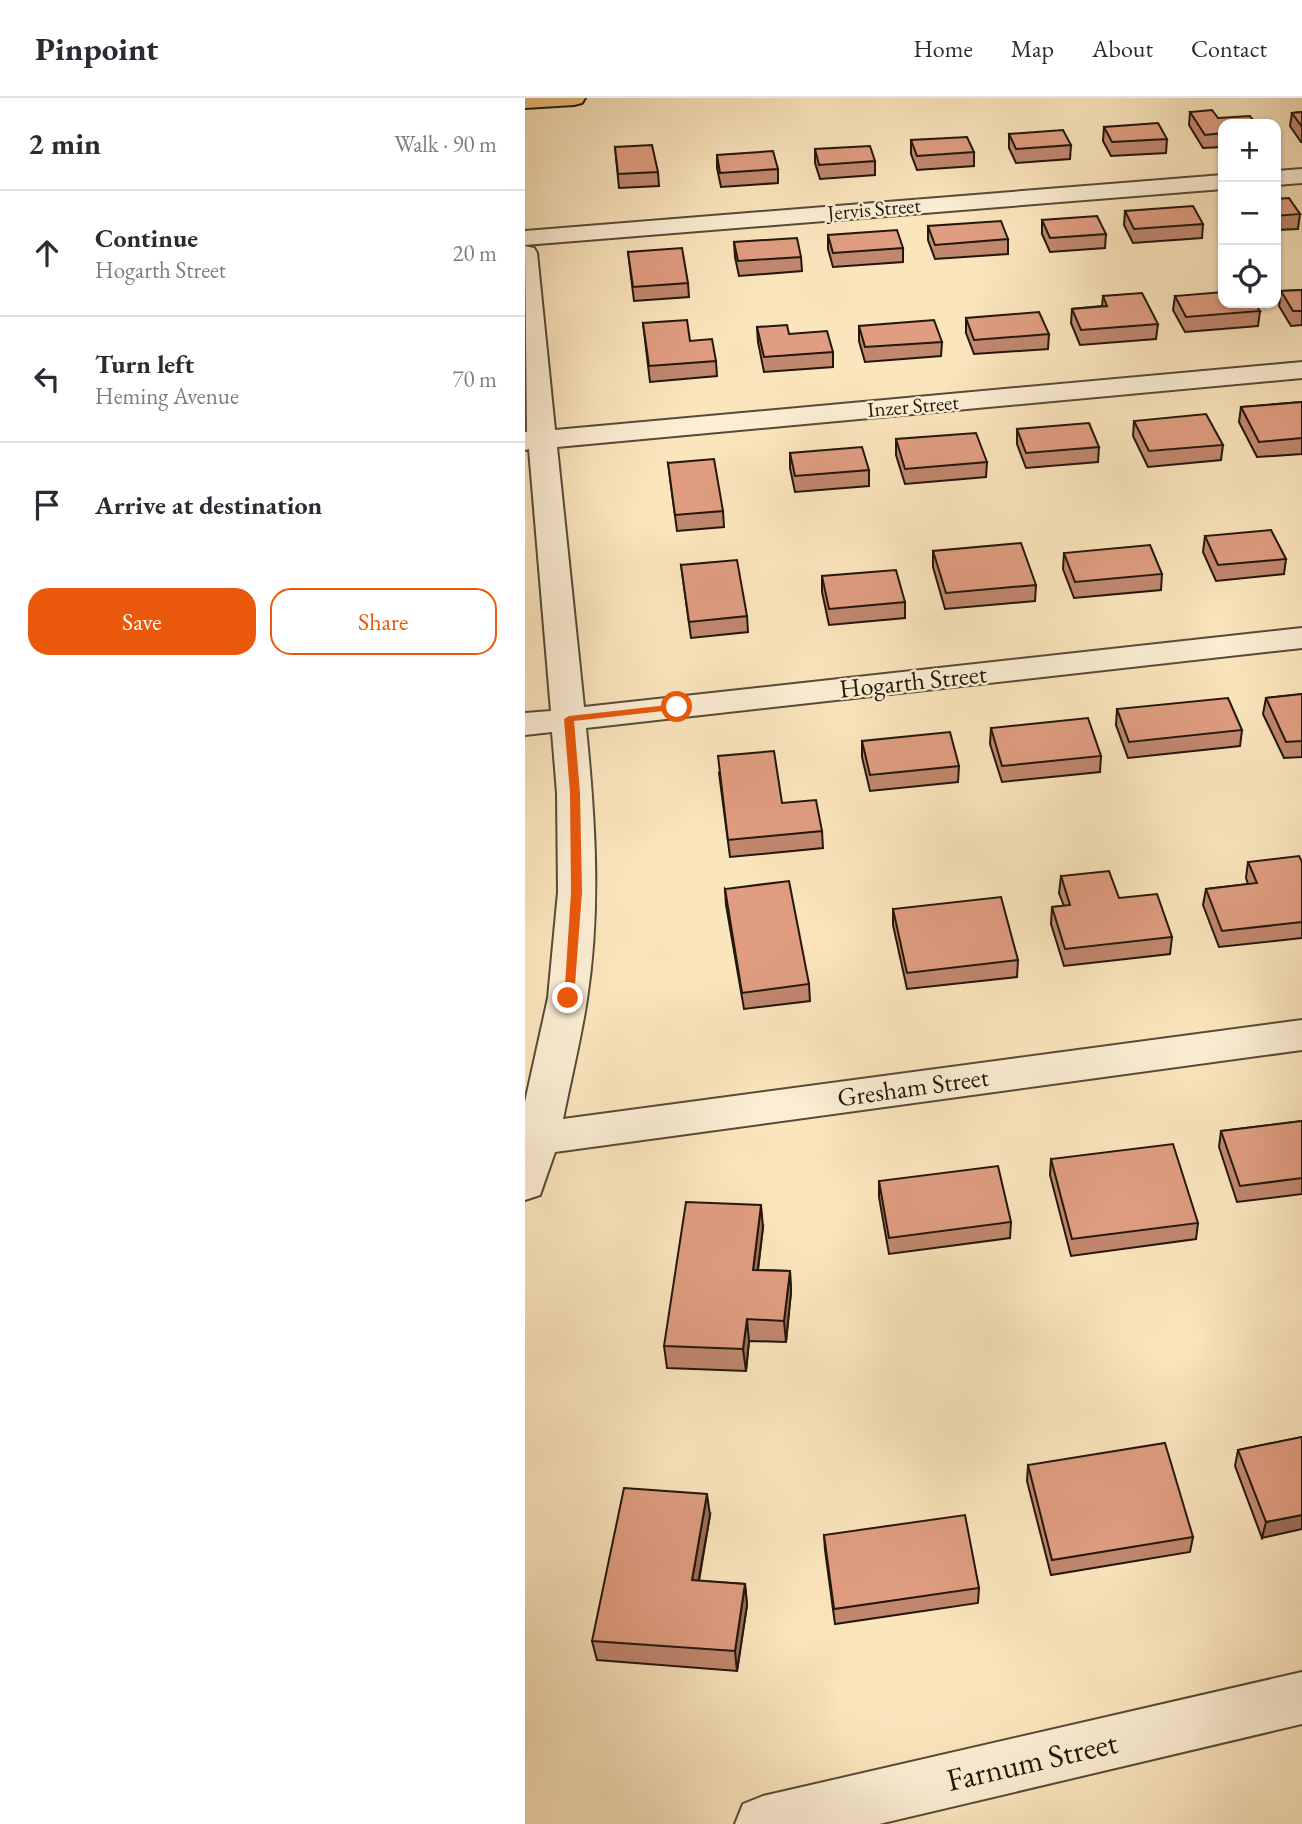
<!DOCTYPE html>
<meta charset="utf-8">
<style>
:root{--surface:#fff;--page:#f7f7f7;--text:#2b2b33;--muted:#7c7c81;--line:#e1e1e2;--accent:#ea580c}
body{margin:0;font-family:"EB Garamond",serif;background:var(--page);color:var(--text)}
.controls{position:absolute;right:21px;top:21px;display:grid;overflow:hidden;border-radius:14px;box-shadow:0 2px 5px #0004}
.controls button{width:63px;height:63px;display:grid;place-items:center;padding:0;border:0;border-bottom:2px solid var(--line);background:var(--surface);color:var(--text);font:35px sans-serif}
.stop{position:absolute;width:21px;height:21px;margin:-16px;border:5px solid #ea580c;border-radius:50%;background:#fff}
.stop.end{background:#ea580c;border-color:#fff;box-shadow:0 2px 7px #0008}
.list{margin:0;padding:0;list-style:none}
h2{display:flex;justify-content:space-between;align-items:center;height:91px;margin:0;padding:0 28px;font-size:30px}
h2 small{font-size:23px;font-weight:400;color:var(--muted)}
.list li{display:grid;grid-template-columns:46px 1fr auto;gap:21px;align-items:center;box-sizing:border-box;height:126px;padding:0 28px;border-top:2px solid var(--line)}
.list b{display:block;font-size:26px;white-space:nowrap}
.list p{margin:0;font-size:23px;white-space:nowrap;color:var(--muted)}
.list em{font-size:23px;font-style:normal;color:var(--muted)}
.actions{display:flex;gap:14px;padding:21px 28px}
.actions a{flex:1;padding:16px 0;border:2px solid var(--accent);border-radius:21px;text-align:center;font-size:24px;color:var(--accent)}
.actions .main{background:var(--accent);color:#fff}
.icon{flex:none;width:38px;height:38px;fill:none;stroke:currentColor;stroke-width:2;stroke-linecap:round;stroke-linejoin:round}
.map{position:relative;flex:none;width:777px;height:1726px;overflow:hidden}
header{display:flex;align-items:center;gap:42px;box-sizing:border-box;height:98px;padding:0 35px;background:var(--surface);border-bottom:2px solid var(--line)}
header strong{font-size:33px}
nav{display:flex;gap:38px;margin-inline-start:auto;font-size:24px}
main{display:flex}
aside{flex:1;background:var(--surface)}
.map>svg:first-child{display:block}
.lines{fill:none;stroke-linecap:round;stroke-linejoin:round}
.minor-casing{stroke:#584a38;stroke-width:4}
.major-casing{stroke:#22170b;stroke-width:4}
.minor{fill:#fceed4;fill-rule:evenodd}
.major{fill:#eec27e;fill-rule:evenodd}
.wall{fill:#c1876f;stroke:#22170b;stroke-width:2}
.shaded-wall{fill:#9d6e5a;stroke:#22170b;stroke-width:2}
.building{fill:#e09d81;stroke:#22170b;stroke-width:2}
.route{fill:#ea580c}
.labels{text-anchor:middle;stroke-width:5;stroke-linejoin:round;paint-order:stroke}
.far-street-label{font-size:21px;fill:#22170b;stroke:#fceed4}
.street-label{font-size:26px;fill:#22170b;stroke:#fceed4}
.near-street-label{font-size:32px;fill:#22170b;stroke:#fceed4}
</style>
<header>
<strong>Pinpoint</strong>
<nav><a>Home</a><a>Map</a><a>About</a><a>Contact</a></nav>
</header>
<main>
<aside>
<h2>2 min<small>Walk · 90 m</small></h2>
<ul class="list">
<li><svg class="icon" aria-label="ahead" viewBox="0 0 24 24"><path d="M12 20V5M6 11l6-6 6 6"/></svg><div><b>Continue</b><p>Hogarth Street</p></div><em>20 m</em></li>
<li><svg class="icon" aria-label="left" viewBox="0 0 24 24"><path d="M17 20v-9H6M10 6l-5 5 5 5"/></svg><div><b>Turn left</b><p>Heming Avenue</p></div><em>70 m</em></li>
<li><svg class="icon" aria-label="arrive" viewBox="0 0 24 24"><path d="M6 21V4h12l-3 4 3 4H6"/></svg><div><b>Arrive at destination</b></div></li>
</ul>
<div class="actions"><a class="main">Save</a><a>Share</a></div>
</aside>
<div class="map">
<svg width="777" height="1726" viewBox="0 0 777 1726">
<rect width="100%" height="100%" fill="#fbe5bd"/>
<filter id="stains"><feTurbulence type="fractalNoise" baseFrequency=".00286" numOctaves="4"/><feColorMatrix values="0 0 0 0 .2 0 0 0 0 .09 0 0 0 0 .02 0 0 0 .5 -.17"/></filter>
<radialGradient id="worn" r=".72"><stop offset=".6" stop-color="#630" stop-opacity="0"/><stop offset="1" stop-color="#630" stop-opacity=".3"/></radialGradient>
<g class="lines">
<g class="minor-casing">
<g id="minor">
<path d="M777,71V85L751,87V73Z"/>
<path d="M698,77V91L0,147V133Z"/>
<path d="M0,148L9,150L12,155L30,332L777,264V280L32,349L59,609L777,530V550L61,630C70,719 76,811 62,901C56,941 46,981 38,1021L777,922V952L30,1054L15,1097L0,1102V1004L23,900L33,794L32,695L27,634L0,637V615L26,613L4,351L0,352V334H2Z"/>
<path d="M777,1574V1626L354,1726H210L218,1706L238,1698Z"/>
</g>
</g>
<g class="major-casing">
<path id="major" d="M0,0H60L57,5L49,7L0,10Z"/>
</g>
<use href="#minor" class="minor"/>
<use href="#major" class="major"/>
</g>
<g class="wall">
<path d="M665,14L693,20L698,26V49L678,50L664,27Z"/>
<path d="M777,14V44H776L765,28L767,15Z"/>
<path d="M579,29L642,41L641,55L586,58L578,43Z"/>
<path d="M484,36L546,47L545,61L491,65L484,50Z"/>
<path d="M386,42L449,54V68L392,72L386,56Z"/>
<path d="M90,49L133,74L134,88L94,90Z"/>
<path d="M290,51L350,63V77L295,81L290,65Z"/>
<path d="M192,57L253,71V85L196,89L192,70Z"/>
<path d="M751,101L775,116L773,131L751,132Z"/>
<path d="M696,104H698V124L695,119Z"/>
<path d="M600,113L678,126L677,140L608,145L599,127Z"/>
<path d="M517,122L581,136L580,150L525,154L517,136Z"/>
<path d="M403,128L483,141V156L410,161L403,142Z"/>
<path d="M303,137L378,150V164L308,169L303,151Z"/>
<path d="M209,144L276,159L277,173L214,178L210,159Z"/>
<path d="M103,154L163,185L164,199L109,203Z"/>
<path d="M777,192V227L766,228L754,208L756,193Z"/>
<path d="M578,198L633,226L631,241L555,247L546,225L547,211L577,208Z"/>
<path d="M650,198L735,213L733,228L660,234L648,212Z"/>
<path d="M441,220L524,236L523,251L449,256L441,235Z"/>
<path d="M118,225L165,243L191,263L192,278L125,284Z"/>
<path d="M334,228L417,244L416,258L340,264L334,243Z"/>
<path d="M232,229L264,236L308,254V269L239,274L233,244Z"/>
<path d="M777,304V356L732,359L714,324L716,309Z"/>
<path d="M609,323L698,347L696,362L623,369L608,338Z"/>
<path d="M492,331L574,349L573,364L501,370L492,346Z"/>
<path d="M371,341L462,364L461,379L380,386L371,357Z"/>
<path d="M265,355L344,372V388L270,394L265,370Z"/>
<path d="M143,365L198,413L199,429L152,433Z"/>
<path d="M680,438L761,461L759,476L691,483L678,454Z"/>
<path d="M408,453L511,487L510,503L420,511L408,469Z"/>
<path d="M539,455L637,476L636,492L549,500L538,471Z"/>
<path d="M156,467L222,518L223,534L166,540Z"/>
<path d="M297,478L380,504V520L304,527L297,494Z"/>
<path d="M777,596V659L759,660L738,616L741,600Z"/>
<path d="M592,611L717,632L715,648L603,660L591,627Z"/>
<path d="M466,630L576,658L575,674L477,684L465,646Z"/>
<path d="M337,643L434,668L433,684L345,693L337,659Z"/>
<path d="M194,675L257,705L297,733L298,750L205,759Z"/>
<path d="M723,764H777V840L694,849L678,807L681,791L723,786L721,780Z"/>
<path d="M536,778L594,800L647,839L645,856L539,868L526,826L527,809L539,808L534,795Z"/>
<path d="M200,791L284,886L285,903L219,911L201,807Z"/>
<path d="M368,811L493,862L492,879L382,891L368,827Z"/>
<path d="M777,1023V1096L712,1104L694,1049L696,1033Z"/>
<path d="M526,1061L673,1125L671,1141L546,1158L525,1077Z"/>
<path d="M354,1083L486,1124L485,1140L364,1156L354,1099Z"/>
<path d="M238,1129L233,1172L265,1173L266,1194L261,1244L224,1243L221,1273L142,1270L139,1248Z"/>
<path d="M777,1339L737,1440L710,1368L713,1352Z"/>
<path d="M503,1367L668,1439L665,1454L526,1477L502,1383Z"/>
<path d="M185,1417L174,1483L220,1486L222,1507L212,1573L72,1562L67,1543Z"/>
<path d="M299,1437L454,1490L453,1505L310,1526L300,1452Z"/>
</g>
<g class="shaded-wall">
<path d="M236,1107L238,1129L230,1194L228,1172Z"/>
<path d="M265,1173L266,1194L261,1244L259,1223Z"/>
<path d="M222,1221L224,1243L221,1273L218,1251Z"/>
<path d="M182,1396L185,1417L170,1502L167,1482Z"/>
<path d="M777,1417V1431L737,1440L741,1424Z"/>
<path d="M220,1486L222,1507L212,1573L210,1553Z"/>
</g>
<g class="building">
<path d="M687,12L693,20L725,18L731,26H698V35L680,37L665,14Z"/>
<path d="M777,14V29L767,15Z"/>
<path d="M633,25L642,41L587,44L579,29Z"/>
<path d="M538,32L546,47L491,51L484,36Z"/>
<path d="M442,39L449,54L392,58L386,42Z"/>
<path d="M127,47L133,74L93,76L90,49Z"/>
<path d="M345,48L350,63L294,67L290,51Z"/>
<path d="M248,53L253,71L195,75L192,57Z"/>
<path d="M764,100L775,116L751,118V101Z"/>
<path d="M668,108L678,126L609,131L600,113Z"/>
<path d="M572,118L581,136L525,140L517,122Z"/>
<path d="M476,123L483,141L410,147L403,128Z"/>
<path d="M372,132L378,150L308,155L303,137Z"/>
<path d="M272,140L276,159L213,163L209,144Z"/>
<path d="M157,150L163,185L108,189L103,154Z"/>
<path d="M777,192V213H768L756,193Z"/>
<path d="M698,194V205H729L735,213L661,219L650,198Z"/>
<path d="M617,195L633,226L556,232L547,211L582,208L578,198Z"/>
<path d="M514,214L524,236L449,242L441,220Z"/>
<path d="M162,222L165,243L187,241L191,263L124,268L118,225Z"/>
<path d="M409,222L417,244L340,249L334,228Z"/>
<path d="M262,227L264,236L302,233L308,254L239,259L232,229Z"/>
<path d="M777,304V340L734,344L716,309Z"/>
<path d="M681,316L698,347L624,353L609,323Z"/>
<path d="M564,325L574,349L501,355L492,331Z"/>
<path d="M451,335L462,364L380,371L371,341Z"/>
<path d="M337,349L344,372L270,378L265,355Z"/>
<path d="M189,361L198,413L150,417L143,365Z"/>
<path d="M746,432L761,461L693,467L680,438Z"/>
<path d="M496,445L511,487L421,495L408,453Z"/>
<path d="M625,447L637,476L550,484L539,455Z"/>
<path d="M212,462L222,518L164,524L156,467Z"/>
<path d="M371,472L380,504L304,511L297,478Z"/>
<path d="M777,596V643L761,644L741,600Z"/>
<path d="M703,600L717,632L604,644L592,611Z"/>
<path d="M563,620L576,658L477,668L466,630Z"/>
<path d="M425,634L434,668L345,677L337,643Z"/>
<path d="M249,653L257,705L291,702L297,733L203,742L193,658Z"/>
<path d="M774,758L777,764V824L697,833L681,791L732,785L723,764Z"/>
<path d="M584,773L594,800L632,796L647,839L540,851L527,809L545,807L536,778Z"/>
<path d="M264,783L284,886L217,895L200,791Z"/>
<path d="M476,799L493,862L382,875L368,811Z"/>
<path d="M777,1023V1080L715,1088L696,1033Z"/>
<path d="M648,1046L673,1125L547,1141L526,1061Z"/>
<path d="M473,1068L486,1124L364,1140L354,1083Z"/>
<path d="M161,1104L236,1107L228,1172L265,1173L259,1223L222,1221L218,1251L139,1248Z"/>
<path d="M777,1339V1417L741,1424L713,1352Z"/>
<path d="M640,1345L668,1439L527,1462L503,1367Z"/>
<path d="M99,1390L182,1396L167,1482L220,1486L210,1553L67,1543Z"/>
<path d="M440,1417L454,1490L309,1511L299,1437Z"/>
</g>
<path class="route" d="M152,606L157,609L156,611L49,623L55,695L57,794L49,900L47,903H39L46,794L45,695L39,621L44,618Z"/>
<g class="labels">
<g class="far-street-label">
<text transform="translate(349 111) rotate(-5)" y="7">Jervis Street</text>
<text transform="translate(388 308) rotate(-5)" y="7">Inzer Street</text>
</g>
<g class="street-label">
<text transform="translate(388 583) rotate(-6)" y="9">Hogarth Street</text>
<text transform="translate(388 989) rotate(-8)" y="9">Gresham Street</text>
</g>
<g class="near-street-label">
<text transform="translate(507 1663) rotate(-13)" y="11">Farnum Street</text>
</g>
</g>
<rect width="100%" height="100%" filter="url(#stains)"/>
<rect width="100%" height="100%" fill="url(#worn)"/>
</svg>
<div class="controls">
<button>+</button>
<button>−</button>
<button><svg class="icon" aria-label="locate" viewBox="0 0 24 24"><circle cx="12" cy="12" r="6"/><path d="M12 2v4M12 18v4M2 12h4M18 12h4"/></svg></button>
</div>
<div class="stop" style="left:152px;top:609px"></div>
<div class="stop end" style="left:43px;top:900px"></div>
</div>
</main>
